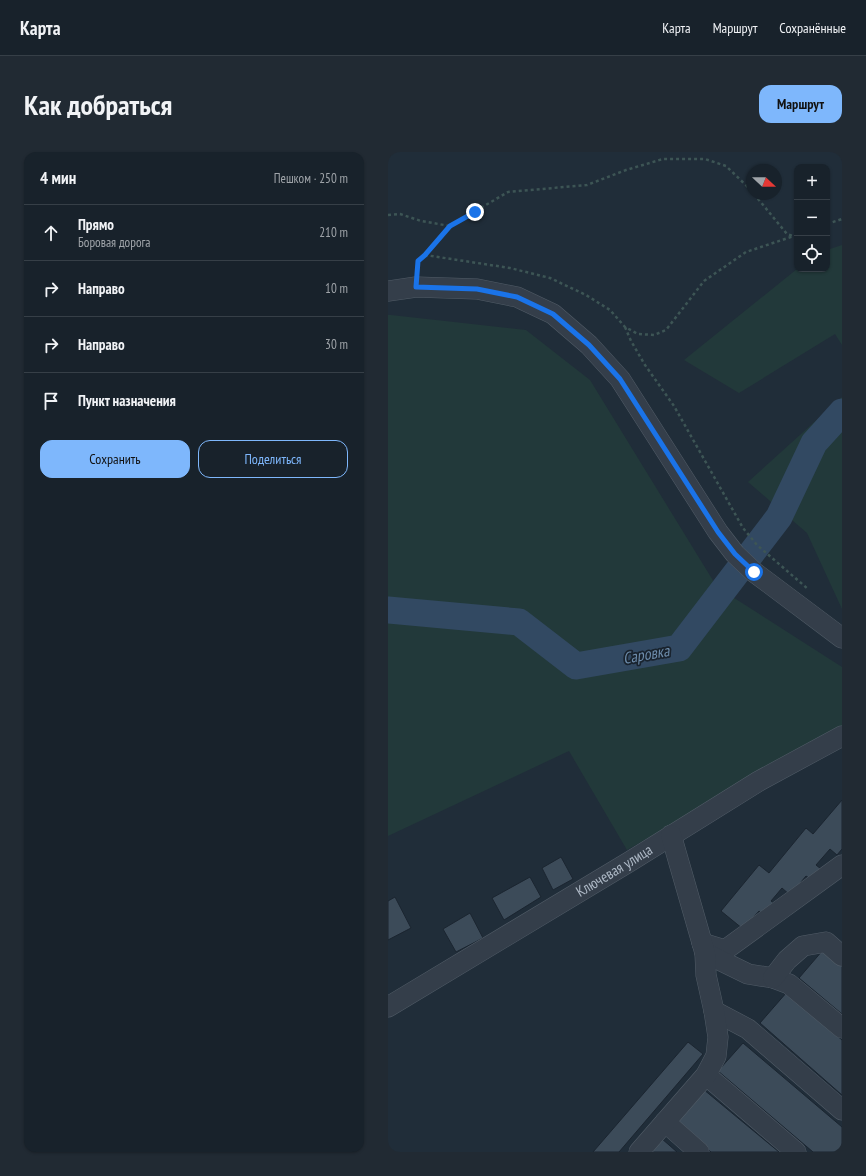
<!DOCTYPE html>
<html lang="ru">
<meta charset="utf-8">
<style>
:root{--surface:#18222b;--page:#212a33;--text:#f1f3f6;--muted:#9fa4a9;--line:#363f47;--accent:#7eb7fc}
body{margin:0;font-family:"PT Sans Narrow",sans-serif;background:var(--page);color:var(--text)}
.controls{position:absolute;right:12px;top:12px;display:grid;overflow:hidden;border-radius:8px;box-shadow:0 1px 3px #0004}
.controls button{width:36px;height:36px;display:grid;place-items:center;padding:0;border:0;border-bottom:1px solid var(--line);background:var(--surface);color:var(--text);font:20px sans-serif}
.compass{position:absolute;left:358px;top:12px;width:36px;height:36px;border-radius:50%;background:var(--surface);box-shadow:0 1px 3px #0004;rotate:112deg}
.stop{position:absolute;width:12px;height:12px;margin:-9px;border:3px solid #1a73e8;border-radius:50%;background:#fff}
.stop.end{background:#1a73e8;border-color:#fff;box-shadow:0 1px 4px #0008}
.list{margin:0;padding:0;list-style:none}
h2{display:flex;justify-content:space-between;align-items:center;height:52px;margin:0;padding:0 16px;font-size:17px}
h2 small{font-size:13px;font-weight:400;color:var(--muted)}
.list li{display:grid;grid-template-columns:26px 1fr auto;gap:12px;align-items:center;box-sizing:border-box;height:56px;padding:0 16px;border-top:1px solid var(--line)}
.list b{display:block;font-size:15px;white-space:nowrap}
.list p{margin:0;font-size:13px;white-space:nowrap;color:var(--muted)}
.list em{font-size:13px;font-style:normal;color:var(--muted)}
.actions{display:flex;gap:8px;padding:12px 16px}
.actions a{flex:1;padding:9px 0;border:1px solid var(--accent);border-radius:12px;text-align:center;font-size:14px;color:var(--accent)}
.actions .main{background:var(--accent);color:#111}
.icon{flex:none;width:22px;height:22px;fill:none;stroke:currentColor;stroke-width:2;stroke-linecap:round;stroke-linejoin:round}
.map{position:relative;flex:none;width:454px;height:1000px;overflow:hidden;border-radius:12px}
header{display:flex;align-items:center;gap:24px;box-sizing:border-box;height:56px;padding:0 20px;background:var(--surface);border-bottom:1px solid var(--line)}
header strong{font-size:19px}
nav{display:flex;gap:22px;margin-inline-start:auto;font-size:14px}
.intro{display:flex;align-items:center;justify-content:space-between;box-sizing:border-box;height:96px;padding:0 24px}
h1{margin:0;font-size:28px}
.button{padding:10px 18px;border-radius:12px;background:var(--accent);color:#111;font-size:14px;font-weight:700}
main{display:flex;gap:24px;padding:0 24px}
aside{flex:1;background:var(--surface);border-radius:12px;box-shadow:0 1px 3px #0004}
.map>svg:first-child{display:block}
.green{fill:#22393a}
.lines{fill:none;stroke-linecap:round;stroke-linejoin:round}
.river{stroke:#324962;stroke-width:27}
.building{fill:#3c4b59;stroke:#1b2530}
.minor-casing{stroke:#515c67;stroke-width:21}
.path{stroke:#3d5555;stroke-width:2.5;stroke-dasharray:3 3;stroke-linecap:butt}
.minor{stroke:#343e4a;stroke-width:20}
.route{stroke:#1a73e8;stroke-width:5}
.labels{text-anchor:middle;stroke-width:3.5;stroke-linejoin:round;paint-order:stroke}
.street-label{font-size:15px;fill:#aeb9c6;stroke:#19232e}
.water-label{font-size:16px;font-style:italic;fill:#6d8cab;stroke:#19232e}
</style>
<header>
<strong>Карта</strong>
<nav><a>Карта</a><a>Маршрут</a><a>Сохранённые</a></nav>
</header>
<div class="intro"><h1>Как добраться</h1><a class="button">Маршрут</a></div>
<main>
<aside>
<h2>4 мин<small>Пешком · 250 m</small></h2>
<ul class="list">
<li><svg class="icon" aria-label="ahead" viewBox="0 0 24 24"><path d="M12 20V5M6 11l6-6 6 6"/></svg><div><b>Прямо</b><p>Боровая дорога</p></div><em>210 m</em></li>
<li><svg class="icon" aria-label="right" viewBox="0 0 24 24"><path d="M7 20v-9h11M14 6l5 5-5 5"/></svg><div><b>Направо</b></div><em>10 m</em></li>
<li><svg class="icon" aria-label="right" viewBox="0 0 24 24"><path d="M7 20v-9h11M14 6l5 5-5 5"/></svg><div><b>Направо</b></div><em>30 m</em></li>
<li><svg class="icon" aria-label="arrive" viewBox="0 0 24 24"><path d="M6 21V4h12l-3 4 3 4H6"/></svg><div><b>Пункт назначения</b></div></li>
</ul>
<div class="actions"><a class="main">Сохранить</a><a>Поделиться</a></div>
</aside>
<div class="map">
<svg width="454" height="1000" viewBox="0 0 454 1000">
<rect width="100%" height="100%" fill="#202d39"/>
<g class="green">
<path d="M454,93V193L447,182L351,241L296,208L409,117H439V98Z"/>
<path d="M0,163H3L138,178L202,228L329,435L454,515V576L239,698L181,599L0,684Z"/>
<path d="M454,245V457L419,381L360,330Z"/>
</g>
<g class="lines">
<path class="river" d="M0,458L131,470L188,514L291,496L391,365L426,291L454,260"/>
</g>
<g class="building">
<path d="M454,648V697L449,703L442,697L428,713L433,717L424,728L418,724L402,743L394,736L383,749L387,752L377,764L371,759L355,777L333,759L371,713L381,721L418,676L425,682Z"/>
<path d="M173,705L185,727L165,738L154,716Z"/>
<path d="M142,725L153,745L116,768L104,746Z"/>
<path d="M7,745L23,776L0,788V749Z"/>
<path d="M82,761L95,786L68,800L55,777Z"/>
<path d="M435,798L454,814V862L411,826Z"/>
<path d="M399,840L454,888V943L372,871Z"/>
<path d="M300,890L315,902L231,1000H205Z"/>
<path d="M355,891L454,975V1000H425L330,919Z"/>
<path d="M315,937L391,1000H323L287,970Z"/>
<path d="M273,986L289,1000H261Z"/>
</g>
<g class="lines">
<g class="minor-casing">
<g id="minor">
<path d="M0,139L28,135L89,137L129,145L165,162L201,193L232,227L330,380L347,402L366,420L454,486"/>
<path d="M314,791L337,798L454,713"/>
<path d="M317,801L360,822L385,826L401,832L454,876"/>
<path d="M385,826L399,808L415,794L438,790L454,804"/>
<path id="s1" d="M0,855L241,710L371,629L454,584"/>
<path d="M326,859L360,877L454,958"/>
<path d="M318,923L408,1000"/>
<path d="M277,970L311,1000"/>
<path d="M251,1000L318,923L328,904L330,885L326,859L318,823L317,801L283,683"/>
</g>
</g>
<g class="path">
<path d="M366,42L399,82L405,84"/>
<path d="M0,63L12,62L33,69L62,74L37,103"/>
<path d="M439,72L454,67"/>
<path d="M62,74L120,40L199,33L238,18L275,7H317L338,14L364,39"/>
<path d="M29,118L30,109L37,103L122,116L162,126L198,143L222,158L237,175L250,182L266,183L278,178L316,129L358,100L409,83"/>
<path d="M237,175L243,189L257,213L286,254L355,376L369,393L420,437"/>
</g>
<use href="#minor" class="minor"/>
</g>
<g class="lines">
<path class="route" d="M87,60L62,74L37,103L30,109L28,135L89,137L129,145L165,162L201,193L232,227L330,380L347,402L366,420"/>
</g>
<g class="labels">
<g class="street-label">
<text dy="5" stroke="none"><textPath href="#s1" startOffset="264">Ключевая улица</textPath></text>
</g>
<g class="water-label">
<text transform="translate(258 502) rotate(-10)" y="6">Саровка</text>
</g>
</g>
</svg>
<div class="controls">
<button>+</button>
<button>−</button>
<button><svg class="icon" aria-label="locate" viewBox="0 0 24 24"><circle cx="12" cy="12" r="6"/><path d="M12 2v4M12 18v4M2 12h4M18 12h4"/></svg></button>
</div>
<svg class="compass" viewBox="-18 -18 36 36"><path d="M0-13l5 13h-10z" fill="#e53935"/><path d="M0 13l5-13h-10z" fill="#9fa4a9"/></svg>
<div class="stop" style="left:366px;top:420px"></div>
<div class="stop end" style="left:87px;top:60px"></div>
</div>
</main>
